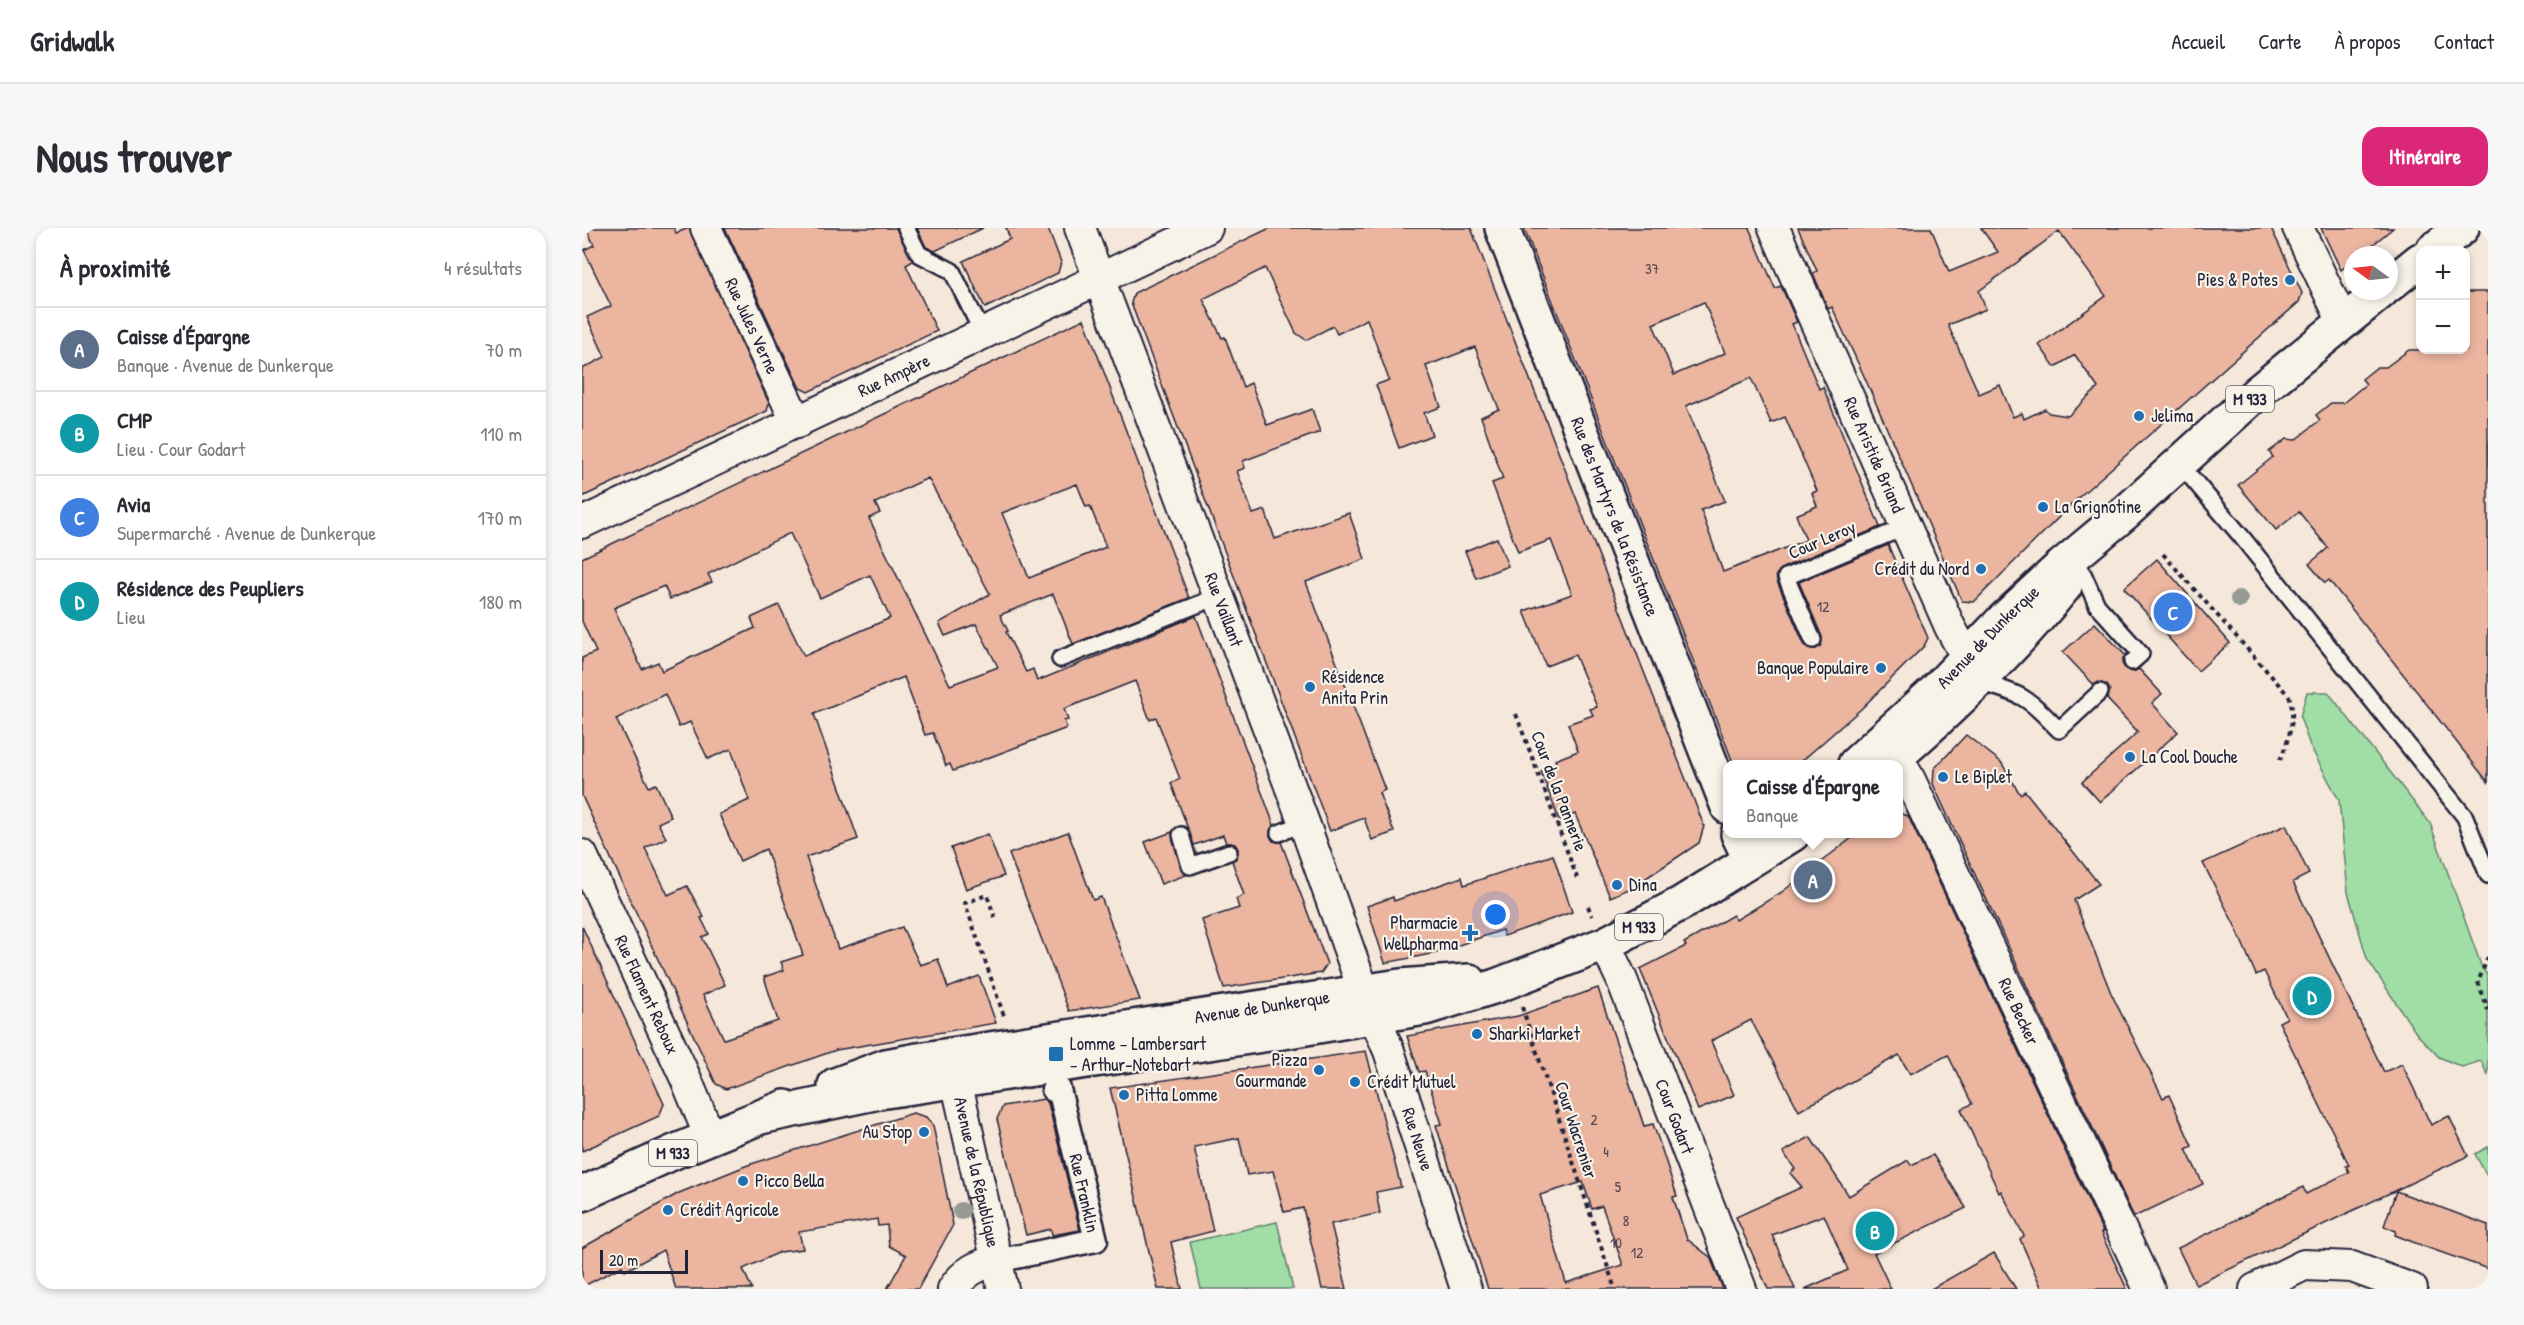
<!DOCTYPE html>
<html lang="fr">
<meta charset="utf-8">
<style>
:root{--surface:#fff;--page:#f7f7f7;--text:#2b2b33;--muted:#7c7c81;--line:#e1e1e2;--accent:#db2777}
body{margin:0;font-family:"Patrick Hand",sans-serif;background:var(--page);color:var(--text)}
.controls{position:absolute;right:18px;top:18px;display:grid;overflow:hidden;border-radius:12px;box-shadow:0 3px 9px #0003}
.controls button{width:54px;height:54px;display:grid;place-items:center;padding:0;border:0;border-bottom:2px solid var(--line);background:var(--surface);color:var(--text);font:30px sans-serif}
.compass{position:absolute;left:1762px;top:18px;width:54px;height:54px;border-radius:50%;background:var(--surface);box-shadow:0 3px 9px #0003;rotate:285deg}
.scale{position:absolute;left:18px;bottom:15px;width:88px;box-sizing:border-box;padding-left:6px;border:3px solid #22223b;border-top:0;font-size:16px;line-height:21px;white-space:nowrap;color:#22223b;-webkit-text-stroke:4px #f7f3e8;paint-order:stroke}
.you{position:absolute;left:914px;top:687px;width:21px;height:21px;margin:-15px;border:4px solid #fff;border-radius:50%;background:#1a73e8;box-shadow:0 0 0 9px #1a73e833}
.badge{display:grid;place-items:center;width:39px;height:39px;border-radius:50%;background:var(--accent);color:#fff;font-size:20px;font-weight:700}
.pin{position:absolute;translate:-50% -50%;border:3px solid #fff;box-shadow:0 2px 6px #0006}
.popup{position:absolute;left:1141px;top:532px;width:180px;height:78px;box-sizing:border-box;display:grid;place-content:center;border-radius:12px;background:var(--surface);filter:drop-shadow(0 2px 4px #0005);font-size:20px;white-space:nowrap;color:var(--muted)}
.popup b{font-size:22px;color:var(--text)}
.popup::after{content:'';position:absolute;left:50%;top:100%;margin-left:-12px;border:12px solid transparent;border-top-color:var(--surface)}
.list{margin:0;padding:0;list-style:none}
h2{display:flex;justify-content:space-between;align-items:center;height:78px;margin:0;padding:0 24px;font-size:26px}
h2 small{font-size:20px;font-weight:400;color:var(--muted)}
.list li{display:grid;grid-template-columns:39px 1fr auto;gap:18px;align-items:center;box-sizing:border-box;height:84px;padding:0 24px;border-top:2px solid var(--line)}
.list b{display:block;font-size:22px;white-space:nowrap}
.list p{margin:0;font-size:20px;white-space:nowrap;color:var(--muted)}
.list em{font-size:20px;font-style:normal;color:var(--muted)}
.map{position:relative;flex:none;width:1906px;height:1061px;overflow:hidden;border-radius:18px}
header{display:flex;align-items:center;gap:36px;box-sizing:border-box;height:84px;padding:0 30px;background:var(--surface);border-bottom:2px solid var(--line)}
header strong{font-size:28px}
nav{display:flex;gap:33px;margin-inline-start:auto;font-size:21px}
.intro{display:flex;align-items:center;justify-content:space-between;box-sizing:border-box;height:144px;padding:0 36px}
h1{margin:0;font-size:42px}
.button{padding:15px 27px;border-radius:18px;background:var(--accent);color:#fff;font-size:21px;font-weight:700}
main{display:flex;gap:36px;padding:0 36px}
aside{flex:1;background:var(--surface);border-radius:18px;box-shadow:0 3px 9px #0003}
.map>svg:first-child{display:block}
.green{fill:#a0dea5;stroke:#618070;stroke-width:1.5}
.building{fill:#ebb59f;stroke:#22223b;stroke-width:1.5;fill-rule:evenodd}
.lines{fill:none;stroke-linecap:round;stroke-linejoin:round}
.service-casing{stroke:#22223b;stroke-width:20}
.pedestrian-casing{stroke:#22223b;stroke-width:27}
.minor-casing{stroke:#22223b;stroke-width:34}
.tertiary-casing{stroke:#22223b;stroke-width:38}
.primary-casing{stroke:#22223b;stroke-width:38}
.path{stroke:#22223b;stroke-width:4;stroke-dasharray:4.5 4.5;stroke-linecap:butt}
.service{stroke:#f7f3e8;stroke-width:15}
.pedestrian{stroke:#f7f3e8;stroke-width:22}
.minor{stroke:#f7f3e8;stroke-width:30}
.tertiary{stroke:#f7f3e8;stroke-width:33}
.primary{stroke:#f7f3e8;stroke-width:33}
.tree{fill:#969994}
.poi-dot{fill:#1f6fb2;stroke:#f7f3e8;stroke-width:2}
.labels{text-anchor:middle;stroke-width:4.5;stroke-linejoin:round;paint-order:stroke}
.number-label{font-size:15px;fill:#544754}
.shield{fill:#f7f3e8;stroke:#62616f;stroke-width:1.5}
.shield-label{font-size:16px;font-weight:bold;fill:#22223b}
.poi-label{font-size:18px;fill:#22223b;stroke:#f7f3e8;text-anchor:start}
.street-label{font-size:18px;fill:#22223b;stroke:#f7f3e8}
</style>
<header>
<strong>Gridwalk</strong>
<nav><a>Accueil</a><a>Carte</a><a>À propos</a><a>Contact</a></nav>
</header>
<div class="intro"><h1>Nous trouver</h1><a class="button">Itinéraire</a></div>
<main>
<aside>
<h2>À proximité<small>4 résultats</small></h2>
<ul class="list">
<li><span class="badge" style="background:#5c6f8a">A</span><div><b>Caisse d'Épargne</b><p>Banque · Avenue de Dunkerque</p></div><em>70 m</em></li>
<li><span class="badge" style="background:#0f9aa8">B</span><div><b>CMP</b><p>Lieu · Cour Godart</p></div><em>110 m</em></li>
<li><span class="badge" style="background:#3f7fe0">C</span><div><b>Avia</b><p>Supermarché · Avenue de Dunkerque</p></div><em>170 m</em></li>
<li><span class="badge" style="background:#0f9aa8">D</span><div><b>Résidence des Peupliers</b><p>Lieu</p></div><em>180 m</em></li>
</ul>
</aside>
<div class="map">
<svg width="1906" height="1061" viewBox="0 0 1906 1061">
<rect width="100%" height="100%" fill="#f5e7d9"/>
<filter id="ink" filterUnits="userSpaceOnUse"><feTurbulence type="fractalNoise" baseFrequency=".0167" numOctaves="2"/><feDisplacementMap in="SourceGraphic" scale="12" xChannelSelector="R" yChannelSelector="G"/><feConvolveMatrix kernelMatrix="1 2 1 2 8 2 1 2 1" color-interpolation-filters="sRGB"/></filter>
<g filter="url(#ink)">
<g class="green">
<path d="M1725,464H1746L1848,595L1900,740L1906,748V848L1899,833L1880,839L1857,829L1834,805L1785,731L1766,664L1757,572L1728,518L1718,489Z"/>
<path d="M1906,919V950L1893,926Z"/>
<path d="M695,994L711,1061H619L608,1014Z"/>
</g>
<g class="building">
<path d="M4,0H92L94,5L107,0L187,175L185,183L0,269V141L23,129L5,89L29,78L2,22L12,17Z"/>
<path d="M143,0H314L331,33L324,37L355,103L226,164L218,160Z"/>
<path d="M335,0H401L353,23L344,19Z"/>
<path d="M424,0H466L479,34L476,45L403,80L381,33L428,11Z"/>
<path d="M688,0H889L1122,598L1117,615L1049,660L1028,669L993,586L977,592L959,543L975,537L973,532L996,523L986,496L1011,487L1008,481L1015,479L993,427L964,438L942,383L990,366L969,312L936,324L910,255L921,251L899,189L917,181L893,119L844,138L859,179L842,185L850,207L817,220L794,157L807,152L785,91L755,106L751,98L724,112L714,105L683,40L621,71L640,110L643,109L661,159L669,155L685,197L730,181L738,204L661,233L663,240L655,243L671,286L683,282L693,311L767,285L783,331L724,354L803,562L797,565L812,604L790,612L782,590L748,603L549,75L552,65Z"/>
<path d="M942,0H1167L1193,60L1199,58L1215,94L1210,96L1237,161L1241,159L1298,299L1200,340L1194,347L1195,353L1222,416L1226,420L1234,421L1239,417L1240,409L1217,354L1306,317L1346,410L1342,418L1279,481L1215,537H1152ZM1122,74L1143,125L1092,147L1071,96ZM1169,150L1189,195L1203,189L1235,263L1230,265L1235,278L1214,287L1224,312L1141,344L1119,282L1143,273L1104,178Z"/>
<path d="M1216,0H1349L1367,44L1416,24L1399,0H1689L1720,65L1717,74L1497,269L1392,374L1380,373L1282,148L1250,79L1246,81L1231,45L1235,43ZM1477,3L1524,68L1457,117L1473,139L1493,127L1516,160L1486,188L1467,185L1463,181L1442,191L1440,185L1431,189L1418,157L1397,166L1366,97L1404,81L1397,63Z"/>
<path d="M1739,0H1811L1778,27H1771V32L1759,42Z"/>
<path d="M1884,64H1906V554L1747,352L1743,355L1727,336L1746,320L1717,284L1694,302L1656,257L1691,229L1687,224L1704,211L1713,212L1738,192L1734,187L1749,175H1761L1784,156L1780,151L1795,139H1804L1827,122H1884Z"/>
<path d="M502,91L607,370L491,416L471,366L418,387L426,403L424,404L444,444L451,441L455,453L614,388L692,597L688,608L691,613L699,614L745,736L739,745L642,760L620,692L657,680L654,671L662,667L650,633L655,630L656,621L653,616L644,615L641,607L612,617L589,555L598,551L574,489L568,492L553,453L482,481L486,492L482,493L485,500L371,543L368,536L364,538L351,505L343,507L322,449L232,486L276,611L224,629L256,721L320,699L338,737L356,731L366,760L397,748L414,795L254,822L144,861L134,856L0,568V430L14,424L0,393V330ZM346,250L408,366L357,395L363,408L394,396L416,439L368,457L287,290L298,285L293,275ZM495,256L504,279L508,278L524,319L447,350L420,285ZM208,305L238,370L288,347L308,390L222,428L197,377L169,390L173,400L80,443L76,434L60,441L32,380L82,358L88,371L130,354L126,346ZM83,466L97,499L108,494L126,531L149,521L167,572L137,586L158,633L184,621L221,727L199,734L202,742L182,749L196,793L142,811L121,767L143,757L120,709L127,706L119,690L122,689L105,658L86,667L63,620L84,610L76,595L89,589L74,556L67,559L34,491Z"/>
<path d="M915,310L926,338L894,350L883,323Z"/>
<path d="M1575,331L1648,415L1616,443L1542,360Z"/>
<path d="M1513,395L1543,427L1540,435L1543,441L1551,444L1557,441L1580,466L1570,475L1596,504L1518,574L1500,554L1556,504L1525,471L1528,462L1525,457L1516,454L1512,457L1481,424Z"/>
<path d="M1384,507L1419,534L1438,566L1443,563L1517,656L1492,672L1529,765L1581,870L1587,867L1610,918L1604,921L1621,956L1552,989L1351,556L1352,541Z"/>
<path d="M1317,585L1326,588L1521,1004L1519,1005L1545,1061H1460L1438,1011L1442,1008L1419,963L1417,965L1379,881L1390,876L1366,827L1328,846L1317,827L1217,883L1169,792L1129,813L1152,867L1116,882L1058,741L1104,718L1102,715L1151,687L1154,692L1200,664L1275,606H1317Z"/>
<path d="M1704,597L1727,646L1711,654L1802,844L1820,836L1849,897L1867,888L1886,928L1614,1057L1596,1020L1721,959L1724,966L1767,944L1764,938L1767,937L1697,794L1705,790L1682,743L1674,747L1653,698L1621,635Z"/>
<path d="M486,604L511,672L519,669L558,772L487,783L427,626Z"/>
<path d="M590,604L599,641L604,647L579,656L563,614Z"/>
<path d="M406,606L422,648L384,661L369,620Z"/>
<path d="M971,627L990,684L922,708L920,702L854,725L803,735L785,678L811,669L812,673L880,649L882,657Z"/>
<path d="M0,698L82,876L77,888L0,923Z"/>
<path d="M1016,760L1062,898L1071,896L1078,916L1095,968L1091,969L1105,1011L1128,1029L1141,1061H906L854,897L860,896L843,843L837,844L825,808L936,788ZM1001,954L1010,981L1020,978L1041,1037L984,1055L958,967Z"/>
<path d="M784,823L819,959L794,964L798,985L749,996L765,1061H740L721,980L702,984L691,943L665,947L657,910L612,919L631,1003L589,1014L600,1061H576L528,860Z"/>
<path d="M462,871L466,875L498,1002L470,1007L469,1001L444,1007L415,891L421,878Z"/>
<path d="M331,885L344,889L351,897L371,997L336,1061H305L324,1027L307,1018L305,997L296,998L295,991L217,1004L221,1021L198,1024L161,1041L170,1061H94L81,1022L43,1043L40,1038L0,1059V1020L97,965L166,937Z"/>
<path d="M1228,909L1267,968L1326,932L1329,937L1351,927L1384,980L1292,1025L1309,1061H1223L1266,1042L1242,987L1190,1007L1213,1061H1186L1154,989L1220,959L1208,945L1213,941L1201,924Z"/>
<path d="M1814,963L1906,997V1041L1841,1018L1813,1007L1814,1003L1802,998Z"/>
<path d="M1412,1025L1434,1061H1349Z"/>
</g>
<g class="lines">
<g class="service-casing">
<g id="service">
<path d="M324,0L337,26L370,43L401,106"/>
<path d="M1597,235L1659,308L1883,589L1906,647"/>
<path d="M1498,339L1515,377L1559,426L1550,434"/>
<path d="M1231,412L1204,349L1323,299"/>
<path d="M478,431L635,369"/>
<path d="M1395,454C1441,466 1444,468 1477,502L1518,464"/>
<path d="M697,605L722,595"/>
<path d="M599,607L608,638L647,624"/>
</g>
</g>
<g class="pedestrian-casing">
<path id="pedestrian" d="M415,1033L514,1012L477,861L471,862"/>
</g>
<g class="minor-casing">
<g id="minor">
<path id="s1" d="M124,0L215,195"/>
<path id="s2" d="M498,0L722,595L782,764L807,823L884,1061"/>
<path id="s3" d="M1192,0L1368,399L1385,430L1401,447"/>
<path d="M1716,0L1761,94"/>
<path id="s4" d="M0,295L625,0"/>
<path id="s5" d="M1304,508L1328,552L1567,1061"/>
<path id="s6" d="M0,627L104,851L128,909"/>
<path id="s7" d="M1023,716L1040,752L1159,1061"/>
<path id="s8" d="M369,830L421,1061"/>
<path d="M371,1061C382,1044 395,1037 415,1033"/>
<path d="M1673,1061L1722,1037L1770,1039L1830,1061"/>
</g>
</g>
<g class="tertiary-casing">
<g id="tertiary">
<path id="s9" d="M920,0L1146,579"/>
<path d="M1156,606L1168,631"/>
</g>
</g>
<g class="primary-casing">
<g id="primary">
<path d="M1851,22L1880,0"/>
<path d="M1807,57L1838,32"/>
<path id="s10" d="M1273,536L1353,463L1421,392L1476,341L1543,285L1676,164L1800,63"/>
<path d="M1306,536C1369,482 1430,423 1483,358"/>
<path id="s11" d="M253,857L304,838L336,832L818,758L887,753"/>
<path d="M183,888L297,864L701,804L843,780L914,758L1023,716L1100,675L1211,606"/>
<path d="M0,966L92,924L203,879"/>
</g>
</g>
<g class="path">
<path d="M1581,326L1707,468C1715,490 1706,512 1698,532"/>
<path d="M934,486L995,650"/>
<path d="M1006,678L1010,688"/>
<path d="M413,690L405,667L383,675L422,788"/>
<path d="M1906,729L1896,754L1906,782"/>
<path d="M940,779L1033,1061"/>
</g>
<use href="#service" class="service"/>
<use href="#pedestrian" class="pedestrian"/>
<use href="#minor" class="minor"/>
<use href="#tertiary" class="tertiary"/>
<use href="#primary" class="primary"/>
</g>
<g class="tree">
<circle cx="1657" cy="371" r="9"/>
<circle cx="379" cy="983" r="9"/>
</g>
</g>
<g class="poi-dot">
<circle cx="1708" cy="52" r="6"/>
<circle cx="1557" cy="188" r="6"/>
<circle cx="1461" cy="279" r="6"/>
<circle cx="1399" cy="341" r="6"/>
<circle cx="1299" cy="440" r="6"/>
<circle cx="728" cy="459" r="6"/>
<circle cx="1548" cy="529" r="6"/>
<circle cx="1361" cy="549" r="6"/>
<circle cx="1035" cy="657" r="6"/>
<path d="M885 696h6v6h6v6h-6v6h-6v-6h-6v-6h6z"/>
<circle cx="895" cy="806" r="6"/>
<rect x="466" y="818" width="16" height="16" rx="3"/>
<circle cx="737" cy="842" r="6"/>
<circle cx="773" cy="854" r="6"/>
<circle cx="542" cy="867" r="6"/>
<circle cx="342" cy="904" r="6"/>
<circle cx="161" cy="953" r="6"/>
<circle cx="86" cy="982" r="6"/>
</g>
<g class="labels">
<g class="number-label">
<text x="1070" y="46">37</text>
<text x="1241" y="384">12</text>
<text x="1012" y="897">2</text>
<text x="1024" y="929">4</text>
<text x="1036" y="964">5</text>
<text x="1044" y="998">8</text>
<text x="1034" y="1020">10</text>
<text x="1055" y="1030">12</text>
</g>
<g class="shield">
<rect x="1644" y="158" width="48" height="26" rx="4.5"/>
<rect x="1033" y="686" width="48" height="26" rx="4.5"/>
<rect x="67" y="912" width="48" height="26" rx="4.5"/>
</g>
<g class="shield-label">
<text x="1668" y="177">M 933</text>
<text x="1057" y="705">M 933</text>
<text x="91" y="931">M 933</text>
</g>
<g class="poi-label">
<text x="1696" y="58" text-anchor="end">Pies &amp; Potes</text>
<text x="1569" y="194">Jelima</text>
<text x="1473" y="285">La Grignotine</text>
<text x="1387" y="347" text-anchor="end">Crédit du Nord</text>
<text x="1287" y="446" text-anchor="end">Banque Populaire</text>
<text x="740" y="455">Résidence<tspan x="740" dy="21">Anita Prin</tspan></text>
<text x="1560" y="535">La Cool Douche</text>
<text x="1373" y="555">Le Biplet</text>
<text x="1047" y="663">Dina</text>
<text x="876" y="701" text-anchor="end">Pharmacie<tspan x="876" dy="21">Wellpharma</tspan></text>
<text x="907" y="812">Sharki Market</text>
<text x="488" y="822">Lomme – Lambersart<tspan x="488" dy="21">– Arthur-Notebart</tspan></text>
<text x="725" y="838" text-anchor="end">Pizza<tspan x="725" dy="21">Gourmande</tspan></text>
<text x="785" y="860">Crédit Mutuel</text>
<text x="554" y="873">Pitta Lomme</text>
<text x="330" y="910" text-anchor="end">Au Stop</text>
<text x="173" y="959">Picco Bella</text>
<text x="98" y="988">Crédit Agricole</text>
</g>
<g class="street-label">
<text dy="6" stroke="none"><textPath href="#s1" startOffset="108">Rue Jules Verne</textPath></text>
<text dy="6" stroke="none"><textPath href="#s4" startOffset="345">Rue Ampère</textPath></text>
<text dy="6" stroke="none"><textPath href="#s3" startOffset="248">Rue Aristide Briand</textPath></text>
<text dy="6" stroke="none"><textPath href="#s9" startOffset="310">Rue des Martyrs de la Résistance</textPath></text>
<text transform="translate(1240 312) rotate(-23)" y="6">Cour Leroy</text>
<text dy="6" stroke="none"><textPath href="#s2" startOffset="408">Rue Vaillant</textPath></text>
<text dy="6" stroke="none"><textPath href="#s10" startOffset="184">Avenue de Dunkerque</textPath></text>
<text transform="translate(977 563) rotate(69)" y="6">Cour de la Pannerie</text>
<text dy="6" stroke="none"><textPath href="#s6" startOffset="154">Rue Flament Reboux</textPath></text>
<text dy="6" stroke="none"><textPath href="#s11" startOffset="435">Avenue de Dunkerque</textPath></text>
<text dy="6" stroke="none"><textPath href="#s5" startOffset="306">Rue Becker</textPath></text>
<text dy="6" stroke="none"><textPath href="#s7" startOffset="186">Cour Godart</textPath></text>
<text transform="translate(994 902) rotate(72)" y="6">Cour Wacrenier</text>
<text dy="6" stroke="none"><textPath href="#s2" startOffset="972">Rue Neuve</textPath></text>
<text dy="6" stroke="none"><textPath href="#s8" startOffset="117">Avenue de la République</textPath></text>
<text transform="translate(502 965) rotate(77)" y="6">Rue Franklin</text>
</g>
</g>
</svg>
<div class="controls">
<button>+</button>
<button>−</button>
</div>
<svg class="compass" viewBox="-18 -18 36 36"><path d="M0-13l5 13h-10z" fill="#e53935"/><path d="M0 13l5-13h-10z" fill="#7c7c81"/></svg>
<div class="scale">20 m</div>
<div class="you"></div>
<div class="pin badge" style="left:1231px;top:652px;background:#5c6f8a">A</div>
<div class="popup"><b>Caisse d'Épargne</b>Banque</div>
<div class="pin badge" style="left:1293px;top:1003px;background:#0f9aa8">B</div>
<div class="pin badge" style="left:1591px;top:384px;background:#3f7fe0">C</div>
<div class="pin badge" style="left:1730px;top:768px;background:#0f9aa8">D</div>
</div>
</main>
